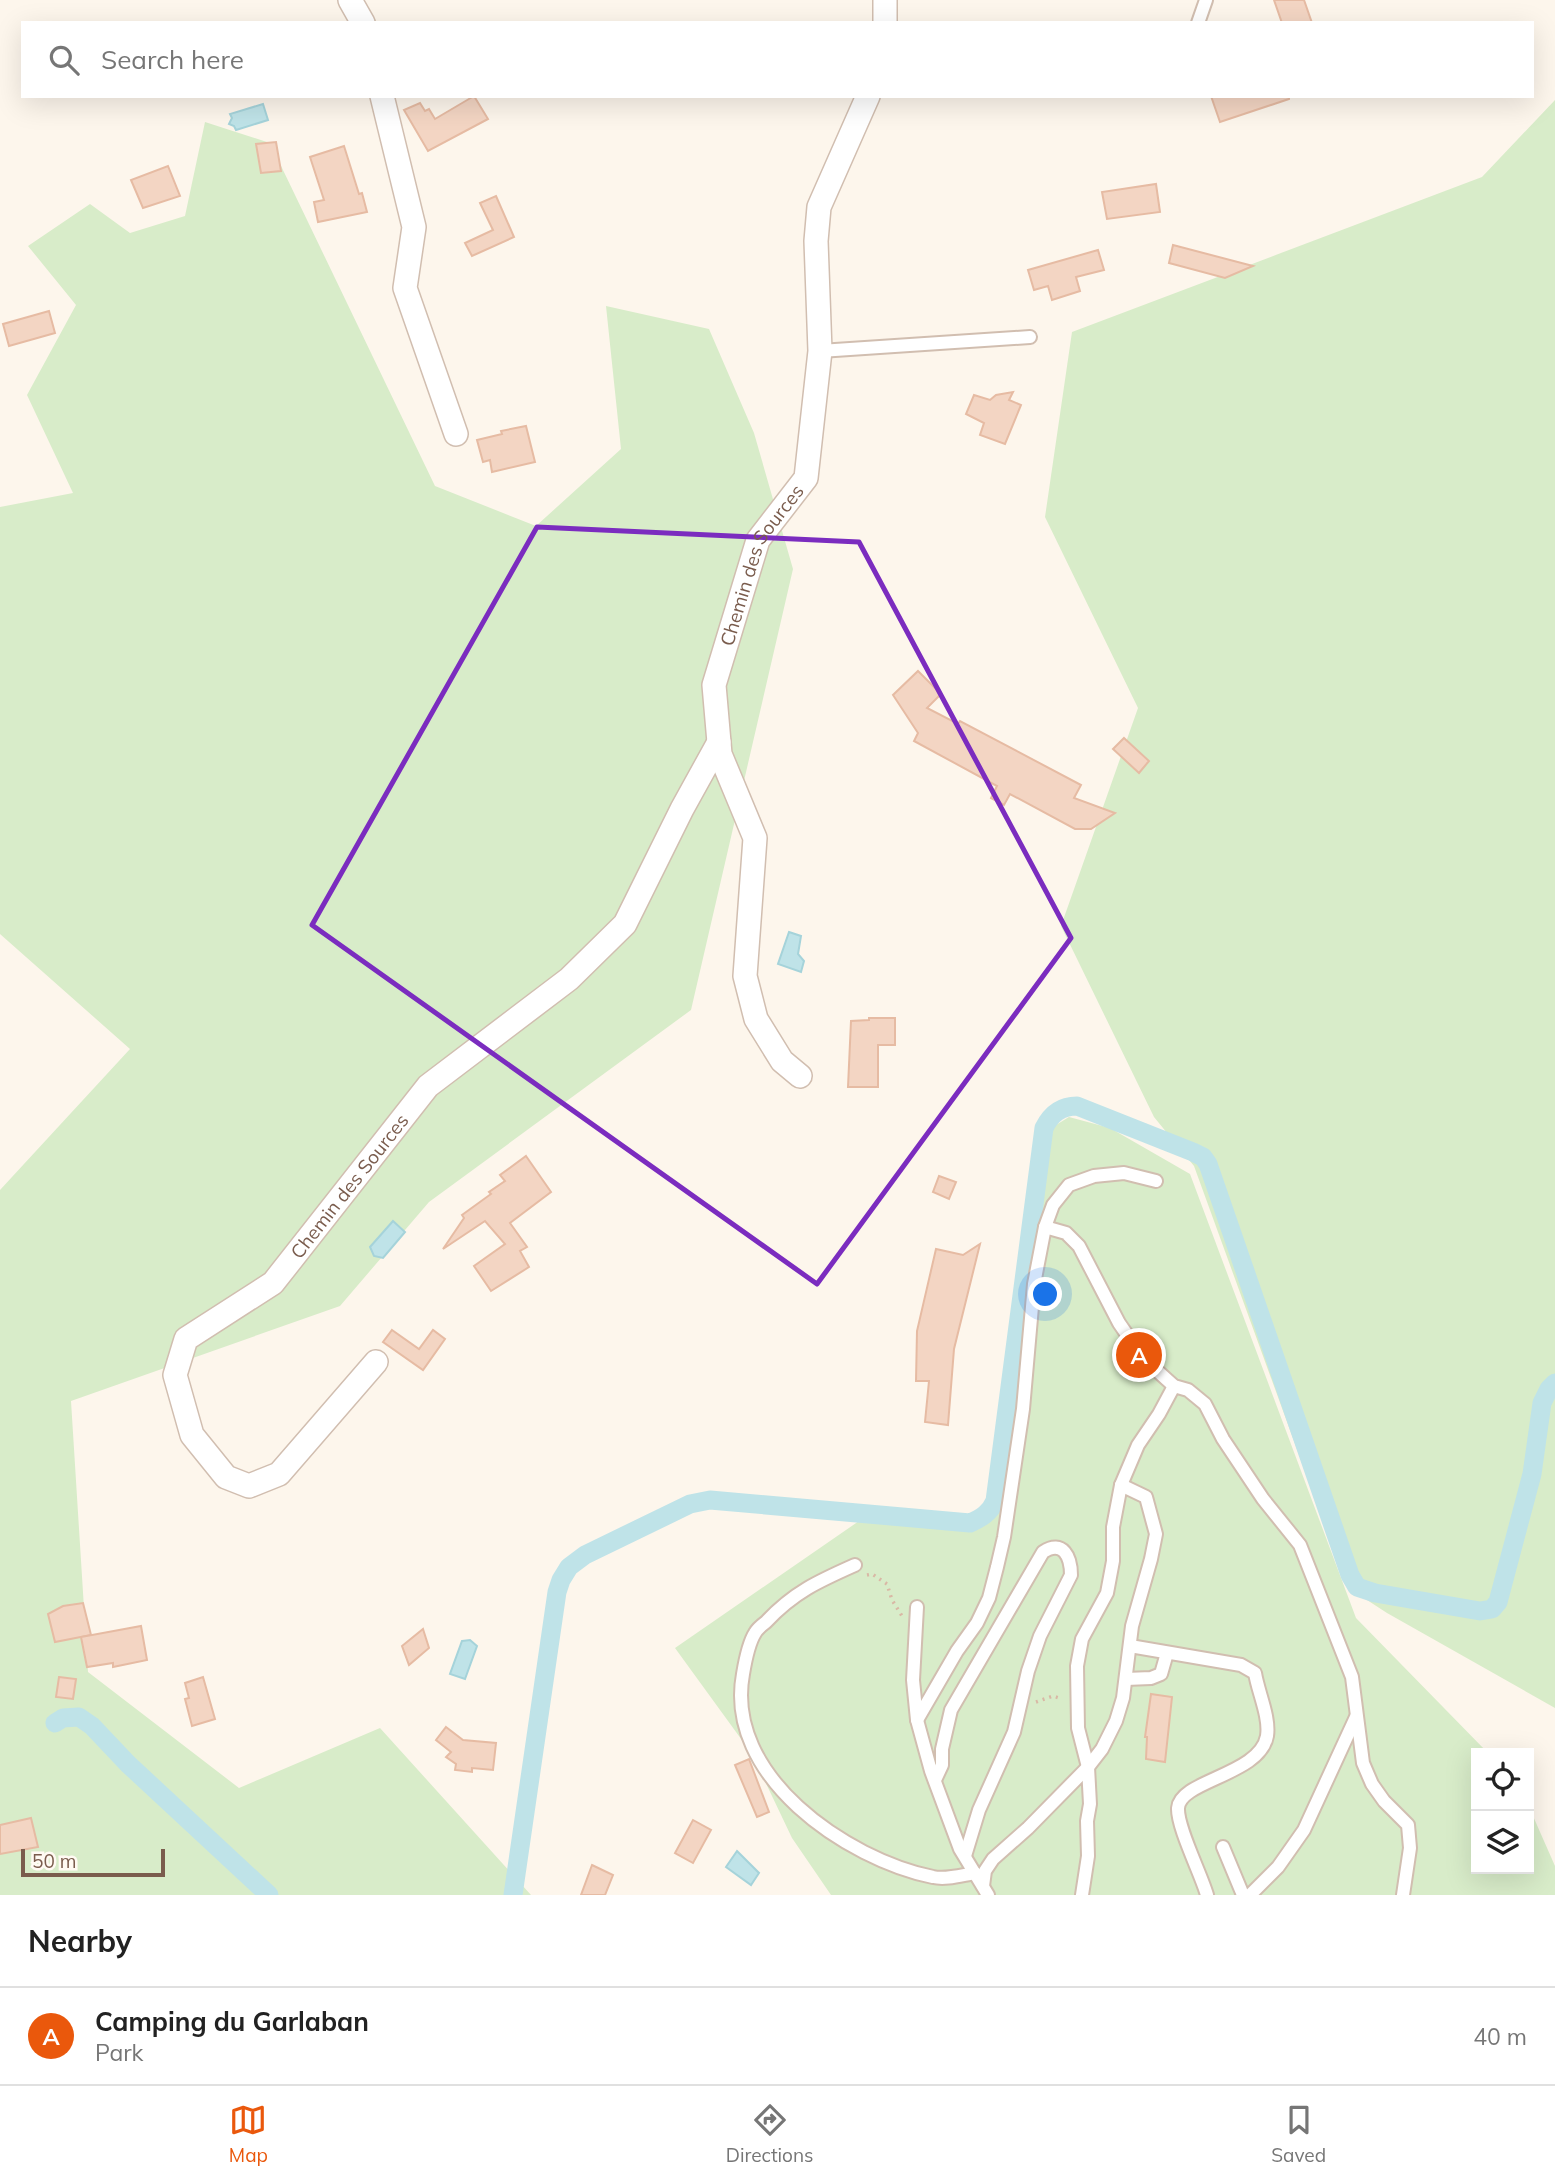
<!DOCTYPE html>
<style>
:root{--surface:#fff;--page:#f6f6f6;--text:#222;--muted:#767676;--line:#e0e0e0;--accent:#ea580c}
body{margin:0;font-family:Mulish,sans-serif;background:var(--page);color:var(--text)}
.controls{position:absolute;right:21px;bottom:21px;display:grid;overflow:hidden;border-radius:0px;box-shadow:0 7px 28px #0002}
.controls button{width:63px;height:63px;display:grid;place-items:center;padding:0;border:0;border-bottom:2px solid var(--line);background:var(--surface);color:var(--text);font:35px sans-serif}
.scale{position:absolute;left:21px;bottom:18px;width:144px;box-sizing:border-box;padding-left:7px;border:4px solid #7a5c4d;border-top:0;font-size:19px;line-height:24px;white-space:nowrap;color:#7a5c4d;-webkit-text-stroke:5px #fffaf3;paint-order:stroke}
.you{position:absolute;left:1046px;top:1295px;width:24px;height:24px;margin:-18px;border:5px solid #fff;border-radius:50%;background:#1a73e8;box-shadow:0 0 0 10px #1a73e833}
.badge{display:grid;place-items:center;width:46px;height:46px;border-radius:50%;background:var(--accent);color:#fff;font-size:23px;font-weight:700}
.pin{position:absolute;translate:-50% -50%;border:4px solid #fff;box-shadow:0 2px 7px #0006}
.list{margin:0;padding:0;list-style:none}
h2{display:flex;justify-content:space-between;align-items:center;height:91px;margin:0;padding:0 28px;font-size:30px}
h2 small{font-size:23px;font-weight:400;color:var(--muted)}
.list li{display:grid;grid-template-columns:46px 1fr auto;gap:21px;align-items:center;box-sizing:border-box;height:98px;padding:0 28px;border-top:2px solid var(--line)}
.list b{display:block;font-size:26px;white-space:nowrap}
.list p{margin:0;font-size:23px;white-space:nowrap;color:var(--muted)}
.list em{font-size:23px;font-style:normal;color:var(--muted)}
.icon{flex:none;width:38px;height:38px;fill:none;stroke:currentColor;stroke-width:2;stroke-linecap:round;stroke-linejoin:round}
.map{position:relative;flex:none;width:1555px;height:1895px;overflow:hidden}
.search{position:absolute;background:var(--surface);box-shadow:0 7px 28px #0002;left:21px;right:21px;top:21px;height:77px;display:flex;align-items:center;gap:18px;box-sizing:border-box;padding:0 24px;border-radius:0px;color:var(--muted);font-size:26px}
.sheet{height:189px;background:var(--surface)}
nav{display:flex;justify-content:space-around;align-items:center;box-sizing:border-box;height:98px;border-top:2px solid var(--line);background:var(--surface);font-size:19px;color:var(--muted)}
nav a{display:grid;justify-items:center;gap:4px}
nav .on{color:var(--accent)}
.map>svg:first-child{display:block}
.green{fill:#d8ecc9}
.water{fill:#bfe3e8;stroke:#a5d3da;stroke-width:2}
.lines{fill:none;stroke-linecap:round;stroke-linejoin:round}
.canal{stroke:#bfe3e8;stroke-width:19}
.building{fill:#f3d5c3;stroke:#e6bba3;stroke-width:2}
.lane-casing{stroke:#d1beb0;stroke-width:16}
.street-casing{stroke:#d1beb0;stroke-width:26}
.path{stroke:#d9b8a5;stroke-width:3.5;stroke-dasharray:2 5;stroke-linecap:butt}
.lane{stroke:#fff;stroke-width:12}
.street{stroke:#fff;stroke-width:23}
.marked{fill:none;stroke:#7b2cbf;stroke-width:5;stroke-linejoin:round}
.labels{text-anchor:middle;stroke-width:5;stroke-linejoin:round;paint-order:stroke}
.street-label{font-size:19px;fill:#7a5c4d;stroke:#fffaf3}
</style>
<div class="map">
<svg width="1555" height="1895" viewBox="0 0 1555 1895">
<rect width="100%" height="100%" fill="#fdf6ec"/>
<g class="green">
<path d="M1555,100V1708L1387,1613L1347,1587L1194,1166L1154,1117L1061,926L1138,708L1045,517L1072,332L1482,177Z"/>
<path d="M205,122L270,143L435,486L536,526L621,449L606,306L709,329L754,433L793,569L691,1010L429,1202L340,1306L71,1401L88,1672L239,1788L380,1728L531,1895H0V1190L130,1049L0,934V507L73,493L27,395L76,305L28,246L90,204L130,233L185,216Z"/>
<path d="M1069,1117L1110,1128L1190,1174L1356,1618L1488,1753H1476V1869H1529V1807L1555,1866V1895H831L792,1838L752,1754L675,1648L859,1521L970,1528L982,1525L1001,1510L1043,1164L1051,1128Z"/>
</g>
<g class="water">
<path d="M263,104L268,120L236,130L234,126L229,124L232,118L230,114Z"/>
<path d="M789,932L801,936L798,954L804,961L801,972L778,964Z"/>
<path d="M393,1221L405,1232L383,1258L374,1256L370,1247Z"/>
<path d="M462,1641L470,1640L477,1646L465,1679L450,1674Z"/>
<path d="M737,1851L759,1873L751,1885L726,1867Z"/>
</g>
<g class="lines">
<g class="canal">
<path d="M55,1723L63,1718L79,1717L92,1726L128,1764L269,1895"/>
<path d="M513,1895L557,1592L561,1580L569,1567L585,1555L690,1504L710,1500L970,1523C981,1518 990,1513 995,1501L1044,1128C1051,1114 1061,1106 1077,1106L1193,1152L1203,1157L1208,1164L1350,1575L1357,1587L1375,1593L1480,1611L1492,1609L1498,1602L1532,1474L1542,1403L1549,1389L1555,1383"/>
</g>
</g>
<g class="building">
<path d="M1274,0H1304L1312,23H1282Z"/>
<path d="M474,96L488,119L428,151L404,110L420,103L425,111L429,109L435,119Z"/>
<path d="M1211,96H1289V99L1220,122Z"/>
<path d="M276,142L281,171L261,173L256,144Z"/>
<path d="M344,146L359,194L362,193L367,212L318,222L314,202L324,200L310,157Z"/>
<path d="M168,166L180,196L143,208L131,180Z"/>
<path d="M1156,184L1160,212L1107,219L1102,192Z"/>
<path d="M496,196L514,237L472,256L465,243L493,230L480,203Z"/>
<path d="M1173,245L1253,266L1225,278L1169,263Z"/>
<path d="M1098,250L1104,270L1076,277L1080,291L1052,300L1048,286L1034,290L1028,270Z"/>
<path d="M49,311L55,333L9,346L3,324Z"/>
<path d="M1013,392L1009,400L1021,405L1005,444L980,435L984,423L966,414L974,395L990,400L996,395Z"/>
<path d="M526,426L535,462L492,472L490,460L483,462L477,440L502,434L501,431Z"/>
<path d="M918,671L941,694L927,708L958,724L960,721L1081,785L1074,798L1115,813L1091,829H1075L1010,794L1004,805L991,798L997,786L914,741L918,733L893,695Z"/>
<path d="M1124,738L1149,761L1139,773L1113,749Z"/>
<path d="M869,1018H895V1045H878V1087H848L851,1021L869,1020Z"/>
<path d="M526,1156L551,1192L510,1223L527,1247L520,1251L529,1267L491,1291L474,1266L505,1244L485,1221L443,1249L464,1218L462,1215L491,1194L489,1192L505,1181L500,1175Z"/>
<path d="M939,1176L956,1182L949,1199L933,1192Z"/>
<path d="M980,1244L954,1349L948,1425L925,1422L929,1381H916L917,1331L936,1249L963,1255Z"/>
<path d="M392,1330L419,1349L433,1330L445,1339L423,1370L383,1342Z"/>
<path d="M83,1603L91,1635L55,1642L48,1614L63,1606Z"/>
<path d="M141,1626L147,1660L113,1667V1663L87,1667L81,1637Z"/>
<path d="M423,1629L429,1648L409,1665L402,1646Z"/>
<path d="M59,1677L76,1679L73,1699L56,1697Z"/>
<path d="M203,1677L215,1719L192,1726L185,1699L189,1698L185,1683Z"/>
<path d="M1151,1694L1172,1697L1165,1762L1146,1759L1147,1737H1145Z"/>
<path d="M446,1727L463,1740L496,1743L493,1770L472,1768V1772L455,1770L456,1764L446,1757L451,1752L436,1740Z"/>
<path d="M749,1759L769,1812L757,1817L735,1765Z"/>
<path d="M31,1818L38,1847L0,1854V1825Z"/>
<path d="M693,1820L711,1830L693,1863L675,1853Z"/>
<path d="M592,1865L613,1875L605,1895H581Z"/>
</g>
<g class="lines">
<g class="lane-casing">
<g id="lane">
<path d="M1198,23L1206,0"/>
<path d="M820,351L1030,337"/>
<path d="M1045,1227L1066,1233L1079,1246L1119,1323L1143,1358L1174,1386L1188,1390L1205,1404L1223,1439L1263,1499L1300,1545L1352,1677L1363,1763L1372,1784L1384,1801L1408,1825L1410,1848L1403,1895"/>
<path d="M855,1565C819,1581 794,1592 766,1622C762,1625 757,1629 755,1633C748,1644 745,1662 743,1674C724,1776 846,1859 933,1877C946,1880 962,1875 975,1873"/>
<path d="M917,1607L913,1680L917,1720L931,1771L960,1849L988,1895"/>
<path d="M1130,1646L1241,1665L1255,1673C1258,1692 1270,1717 1267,1736C1260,1775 1180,1780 1178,1808C1177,1827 1201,1874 1207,1895"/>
<path d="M1126,1679L1151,1678L1161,1674L1167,1653"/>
<path d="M917,1720L957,1651L977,1623L989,1598L997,1567L1004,1537L1023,1409L1034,1284L1045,1227L1053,1205L1069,1185L1094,1176L1124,1173L1156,1181"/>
<path d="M935,1780L942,1765V1749L951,1710L1043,1552C1063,1539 1071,1557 1071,1575L1040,1636L1028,1671L1014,1732L979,1810L965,1856"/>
<path d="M1223,1847L1243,1895"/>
<path d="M983,1886L985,1871L993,1859L1028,1828L1088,1767L1102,1749L1116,1721L1123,1698L1132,1626L1151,1559L1156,1534L1146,1497L1121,1485"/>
<path d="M1082,1895L1088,1856L1087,1821L1090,1804L1088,1767L1078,1728L1077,1666L1082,1639L1107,1593L1113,1561V1527L1121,1485L1138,1445L1159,1414L1174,1386"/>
<path d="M1250,1895L1278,1867L1304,1830L1356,1717"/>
</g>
</g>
<g class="street-casing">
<g id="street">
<path d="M350,0L363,23"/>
<path d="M885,23V0"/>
<path d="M382,96L414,227L405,288L456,434"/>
<path id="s1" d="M800,1076L782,1061L756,1019L745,976L755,838L720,754L714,685L758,540L806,478L820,351L816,241L819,207L868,96"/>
<path id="s2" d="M376,1362L279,1474L249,1486L226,1477L192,1435L175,1375L186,1339L273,1283L428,1086L569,979L625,924L682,809L719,742"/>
</g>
</g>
<g class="path">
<path d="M867,1575L872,1574L887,1584L892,1600L902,1616"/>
<path d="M1036,1702L1053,1696L1062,1699"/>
</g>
<use href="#lane" class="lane"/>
<use href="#street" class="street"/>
</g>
<path class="marked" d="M537,527L859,542L1071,938L817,1284L312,925Z"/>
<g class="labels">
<g class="street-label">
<text dy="7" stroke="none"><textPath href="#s1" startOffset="546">Chemin des Sources</textPath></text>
<text dy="7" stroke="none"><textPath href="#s2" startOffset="586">Chemin des Sources</textPath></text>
</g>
</g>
</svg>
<div class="controls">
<button><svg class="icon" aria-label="locate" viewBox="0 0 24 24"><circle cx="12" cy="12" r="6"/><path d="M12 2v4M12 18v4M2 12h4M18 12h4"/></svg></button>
<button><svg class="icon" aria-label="layers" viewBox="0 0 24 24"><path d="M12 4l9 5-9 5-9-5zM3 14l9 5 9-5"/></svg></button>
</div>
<div class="scale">50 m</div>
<div class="you"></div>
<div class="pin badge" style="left:1139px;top:1355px">A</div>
<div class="search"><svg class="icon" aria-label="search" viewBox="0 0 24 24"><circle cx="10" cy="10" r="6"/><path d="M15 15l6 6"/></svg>Search here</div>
</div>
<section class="sheet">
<h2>Nearby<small></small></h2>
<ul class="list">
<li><span class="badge">A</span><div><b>Camping du Garlaban</b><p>Park</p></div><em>40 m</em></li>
</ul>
</section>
<nav>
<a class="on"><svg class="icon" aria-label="map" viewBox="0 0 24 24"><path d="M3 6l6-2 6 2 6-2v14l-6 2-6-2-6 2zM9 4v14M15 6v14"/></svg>Map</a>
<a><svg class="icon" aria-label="directions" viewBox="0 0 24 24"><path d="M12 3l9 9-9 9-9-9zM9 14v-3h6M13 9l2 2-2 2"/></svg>Directions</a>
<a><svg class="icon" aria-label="saved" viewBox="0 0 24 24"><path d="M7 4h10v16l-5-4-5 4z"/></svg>Saved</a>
</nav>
